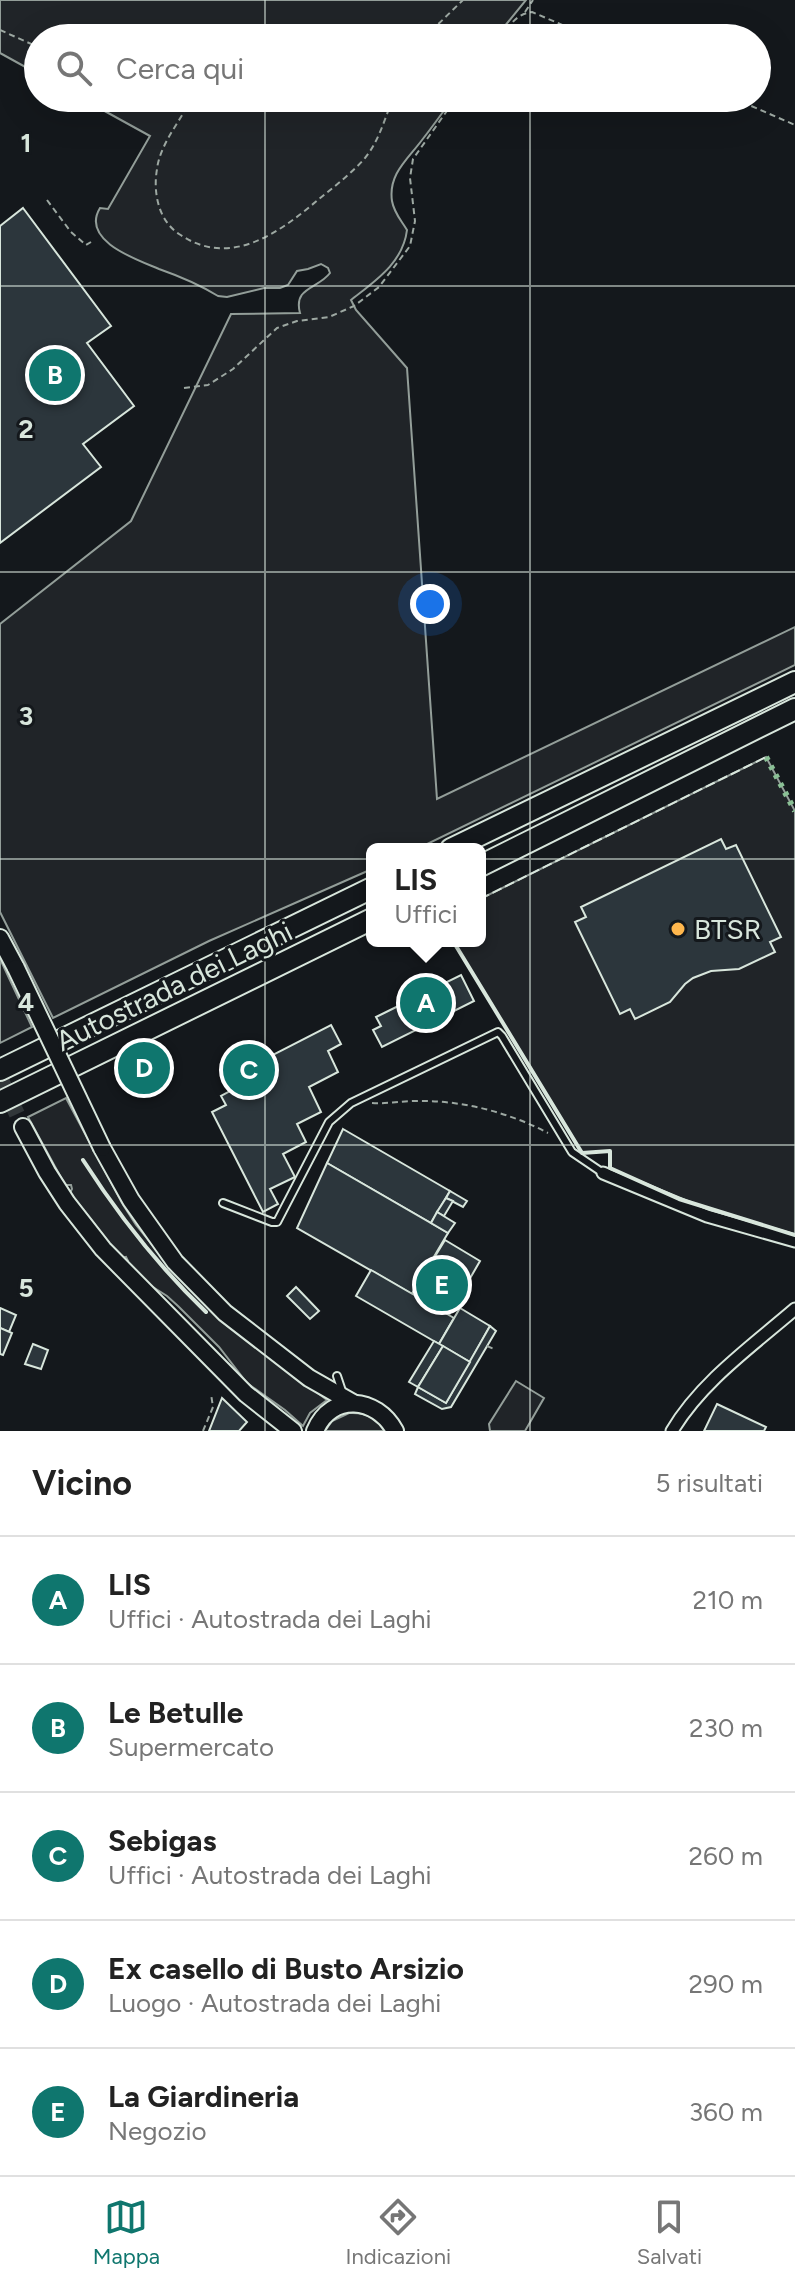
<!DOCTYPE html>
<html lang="it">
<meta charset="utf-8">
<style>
:root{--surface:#fff;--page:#f6f6f6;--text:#222;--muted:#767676;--line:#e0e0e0;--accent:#0f766e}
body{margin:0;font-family:Figtree,sans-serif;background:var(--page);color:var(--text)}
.you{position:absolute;left:430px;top:604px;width:28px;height:28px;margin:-20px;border:6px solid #fff;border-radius:50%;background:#1a73e8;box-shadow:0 0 0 12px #1a73e833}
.badge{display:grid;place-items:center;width:52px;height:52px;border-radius:50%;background:var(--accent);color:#fff;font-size:26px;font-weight:700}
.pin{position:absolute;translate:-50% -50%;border:4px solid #fff;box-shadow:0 2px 8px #0006}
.popup{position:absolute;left:366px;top:843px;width:120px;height:104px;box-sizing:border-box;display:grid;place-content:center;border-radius:12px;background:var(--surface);filter:drop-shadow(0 2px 6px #0005);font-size:26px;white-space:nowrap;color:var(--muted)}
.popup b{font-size:30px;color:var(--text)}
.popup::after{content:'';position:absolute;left:50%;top:100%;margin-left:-16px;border:16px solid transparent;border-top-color:var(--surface)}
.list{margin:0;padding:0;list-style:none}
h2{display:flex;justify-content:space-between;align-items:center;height:104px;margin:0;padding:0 32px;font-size:34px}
h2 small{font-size:26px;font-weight:400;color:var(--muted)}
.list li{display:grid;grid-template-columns:52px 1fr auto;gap:24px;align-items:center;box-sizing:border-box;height:128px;padding:0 32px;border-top:2px solid var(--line)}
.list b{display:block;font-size:30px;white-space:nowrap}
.list p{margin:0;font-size:26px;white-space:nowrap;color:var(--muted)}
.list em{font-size:26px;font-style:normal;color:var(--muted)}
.icon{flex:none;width:44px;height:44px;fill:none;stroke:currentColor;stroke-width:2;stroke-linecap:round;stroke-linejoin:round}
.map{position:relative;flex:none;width:795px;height:1431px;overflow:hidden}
.search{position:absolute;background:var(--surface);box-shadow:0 8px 32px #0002;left:24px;right:24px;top:24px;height:88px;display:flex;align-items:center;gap:20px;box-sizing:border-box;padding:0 28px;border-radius:44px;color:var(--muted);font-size:30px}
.sheet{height:744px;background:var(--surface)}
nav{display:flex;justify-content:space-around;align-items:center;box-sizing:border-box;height:112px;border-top:2px solid var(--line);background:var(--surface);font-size:22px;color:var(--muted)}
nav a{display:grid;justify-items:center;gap:4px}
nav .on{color:var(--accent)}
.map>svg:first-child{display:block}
.green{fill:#202428;stroke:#939e99;stroke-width:2}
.building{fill:#2c363c;stroke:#d8e6dc;stroke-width:2}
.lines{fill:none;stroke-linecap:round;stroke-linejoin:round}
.secondary-tunnel{stroke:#313739;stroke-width:16;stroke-dasharray:16 8;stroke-linecap:butt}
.lane-casing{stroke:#d8e6dc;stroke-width:10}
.street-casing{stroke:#d8e6dc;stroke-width:15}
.secondary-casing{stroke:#d8e6dc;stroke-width:20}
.highway-casing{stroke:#d8e6dc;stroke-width:24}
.path{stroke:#9da8a2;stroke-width:2;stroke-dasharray:6 4;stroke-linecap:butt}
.lane{stroke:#14181c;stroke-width:6}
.street{stroke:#14181c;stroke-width:11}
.secondary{stroke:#14181c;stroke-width:16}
.highway{stroke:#14181c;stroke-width:20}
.secondary-bridge-casing{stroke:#d8e6dc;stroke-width:20;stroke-linecap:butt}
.secondary-bridge{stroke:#14181c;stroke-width:16}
.hedge{stroke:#8ac095;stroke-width:6;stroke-dasharray:4 6;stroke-linecap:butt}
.fence{stroke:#d8e6dc;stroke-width:2;stroke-dasharray:10 4;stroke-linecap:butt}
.wall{stroke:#d8e6dc;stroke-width:4}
.grid{fill:none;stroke:#d8e6dc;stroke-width:2;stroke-opacity:0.55}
.poi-dot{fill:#ffb74d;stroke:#14181c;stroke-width:3}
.labels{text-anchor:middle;stroke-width:6;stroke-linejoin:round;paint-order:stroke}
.poi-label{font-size:28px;fill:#d8e6dc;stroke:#14181c;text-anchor:start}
.street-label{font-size:28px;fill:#d8e6dc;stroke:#14181c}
.grid-label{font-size:26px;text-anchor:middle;font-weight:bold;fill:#d8e6dc;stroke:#14181c;stroke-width:6;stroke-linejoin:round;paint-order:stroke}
</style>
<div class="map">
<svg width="795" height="1431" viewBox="0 0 795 1431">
<rect width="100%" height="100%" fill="#14181c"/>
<g class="green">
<path d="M0,0H526L495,38H38V74L0,53Z"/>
<path d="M81,98H453C443,112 433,126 422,140C408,159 388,174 392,201C394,213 401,220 407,230C403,263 375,281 351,300L356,310L407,368L437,799L795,627V665L417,849H372V869L209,941L53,1018L0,912V624L131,521L231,314L300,313C293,287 318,289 330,273L328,268L321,264L308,269L297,271L288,285L280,288H264L227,297L218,296C200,285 179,276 159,269C138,260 80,241 100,208L108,209L150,136Z"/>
<path d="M766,757L795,811V1235L679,1199L610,1168V1151L582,1153L453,941H480V899Z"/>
<path d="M0,959L32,1027L0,1043Z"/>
<path d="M66,1098L122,1203L136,1225L177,1275L225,1324L327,1400L310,1413L303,1426L285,1410L247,1383L219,1347L178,1306L167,1296L145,1282L126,1264L128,1261L126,1257L121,1258L70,1193L72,1189L71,1185H65L28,1117Z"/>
<path d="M516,1381L544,1398L525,1431H490L489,1424Z"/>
<path d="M349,1413C365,1412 377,1417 385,1431H325L332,1421Z"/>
</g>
<g class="building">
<path d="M23,208L111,326L87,343L134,406L83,444L101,467L0,543V226Z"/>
<path d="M721,839L726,849L736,845L781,937L770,942L775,952L739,969L711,971L693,978L685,984L670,1002L635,1019L630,1009L620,1014L575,922L586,917L581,907Z"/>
<path d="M461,975L474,1001L382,1047L373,1030L381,1026L376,1017Z"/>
<path d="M331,1025L341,1044L328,1051L338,1072L309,1087L321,1112L297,1124L306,1142L283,1154L295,1177L270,1189L278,1204L263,1212L212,1112L226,1105L221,1096L230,1091L224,1080Z"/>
<path d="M154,1051L163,1070L135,1084L126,1065Z"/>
<path d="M343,1129L450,1191L431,1223L327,1163Z"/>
<path d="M327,1163L448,1233L412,1294L297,1228Z"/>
<path d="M450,1191L467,1201L463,1207L446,1198Z"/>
<path d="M446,1198L453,1201L444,1216L437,1212Z"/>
<path d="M437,1212L455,1223L448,1233L431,1223Z"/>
<path d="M445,1240L480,1261L449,1315L412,1294Z"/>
<path d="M371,1270L454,1318L439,1344L356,1296Z"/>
<path d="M296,1287L319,1311L310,1319L287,1296Z"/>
<path d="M0,1308L16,1315L9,1332L0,1328Z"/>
<path d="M460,1308L490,1326L470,1362L439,1344Z"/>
<path d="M490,1326L496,1331L451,1407L442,1409L415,1394L418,1387L446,1403Z"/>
<path d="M0,1328L12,1333L3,1355L0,1354Z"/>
<path d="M434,1341L443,1346L418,1387L409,1382Z"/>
<path d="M33,1344L48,1350L41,1369L25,1364Z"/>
<path d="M443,1346L470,1362L446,1403L418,1387Z"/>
<path d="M222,1398L247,1422L239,1431H209Z"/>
<path d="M717,1404L766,1427L764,1431H704Z"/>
</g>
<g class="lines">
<path class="secondary-tunnel" d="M0,1078L23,1127"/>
<g class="lane-casing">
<g id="lane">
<path d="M223,1203L272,1222H277L329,1122L351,1103L498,1032L502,1036L572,1152L603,1173"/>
<path d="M337,1376L342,1391"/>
</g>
</g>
<g class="street-casing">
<g id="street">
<path d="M603,1173L707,1216L795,1241"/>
<path d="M672,1431C701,1382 752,1346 795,1309"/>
</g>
</g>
<g class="secondary-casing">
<g id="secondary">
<path d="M0,938L16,968"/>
<path d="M23,1127L47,1172L67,1203L103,1249L246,1394L293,1431"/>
<path d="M102,1148L131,1200L175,1262L225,1313L309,1378L353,1403"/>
<path d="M315,1431C331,1392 377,1397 395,1431"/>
</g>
</g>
<g class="highway-casing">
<g id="highway">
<path d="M451,849L795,682"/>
<path d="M480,866L795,709"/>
<path d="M0,1070L372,888"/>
<path d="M0,1102L372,919"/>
</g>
</g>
<g class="path">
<path d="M525,12L533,0"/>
<path d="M0,30L38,47"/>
<path d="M424,38L463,0"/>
<path d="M501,38C509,26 516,14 532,12L593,38"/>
<path d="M192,98C181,120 160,144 157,169C153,192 158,220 179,234C230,269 279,233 319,199C335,186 352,173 365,158C379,141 385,118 393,98"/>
<path d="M733,98L795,125"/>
<path d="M47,200L71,232L86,245L91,242"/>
<path d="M184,388L208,385L233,369L277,328L297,321L329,317L354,306L379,287L410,246L415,221L410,178L413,159L456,98"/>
<path d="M372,1103C387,1104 401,1101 416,1101C461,1100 508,1112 548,1133"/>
<path d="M487,1346L494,1349"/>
<path d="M203,1431L213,1407L211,1394"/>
</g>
<use href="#lane" class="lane"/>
<use href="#street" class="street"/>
<use href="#secondary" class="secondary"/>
<use href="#highway" class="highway"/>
<g class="secondary-bridge-casing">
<path id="secondary-bridge" d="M16,968L102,1148"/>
</g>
<use href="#secondary-bridge" class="secondary-bridge"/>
<path class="hedge" d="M766,757L795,811"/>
<path class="fence" d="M480,899L766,757"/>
<g class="wall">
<path d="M453,941L582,1153L610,1151V1168L679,1199L795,1235"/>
<path d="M83,1160C119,1216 158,1266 206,1312"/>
</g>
</g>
<path class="grid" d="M265,0V38M530,0V38M265,98V1431M530,98V1431M0,286H795M0,572H795M0,859H795M0,1145H795"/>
<circle class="poi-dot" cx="678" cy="929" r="8"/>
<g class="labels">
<g class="poi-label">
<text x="694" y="939">BTSR</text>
</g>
<g class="street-label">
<text transform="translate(174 986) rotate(-26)" y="10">Autostrada dei Laghi</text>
</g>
</g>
<g class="grid-label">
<text x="26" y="152">1</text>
<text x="26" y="438">2</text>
<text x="26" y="725">3</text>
<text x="26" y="1011">4</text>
<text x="26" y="1297">5</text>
</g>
</svg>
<div class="you"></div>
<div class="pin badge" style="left:426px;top:1003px">A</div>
<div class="popup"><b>LIS</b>Uffici</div>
<div class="pin badge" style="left:55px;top:375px">B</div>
<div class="pin badge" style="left:249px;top:1070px">C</div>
<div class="pin badge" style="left:144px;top:1068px">D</div>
<div class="pin badge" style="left:442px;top:1285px">E</div>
<div class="search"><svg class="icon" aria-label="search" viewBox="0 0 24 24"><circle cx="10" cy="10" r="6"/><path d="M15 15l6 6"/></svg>Cerca qui</div>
</div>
<section class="sheet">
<h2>Vicino<small>5 risultati</small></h2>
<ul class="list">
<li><span class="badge">A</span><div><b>LIS</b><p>Uffici · Autostrada dei Laghi</p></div><em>210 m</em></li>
<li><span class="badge">B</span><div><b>Le Betulle</b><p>Supermercato</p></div><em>230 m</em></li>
<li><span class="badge">C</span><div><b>Sebigas</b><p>Uffici · Autostrada dei Laghi</p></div><em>260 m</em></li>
<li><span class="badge">D</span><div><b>Ex casello di Busto Arsizio</b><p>Luogo · Autostrada dei Laghi</p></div><em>290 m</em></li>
<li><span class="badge">E</span><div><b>La Giardineria</b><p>Negozio</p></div><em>360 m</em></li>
</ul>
</section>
<nav>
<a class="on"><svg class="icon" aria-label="map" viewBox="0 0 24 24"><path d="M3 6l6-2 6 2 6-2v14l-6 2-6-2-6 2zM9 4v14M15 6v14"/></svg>Mappa</a>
<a><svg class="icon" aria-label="directions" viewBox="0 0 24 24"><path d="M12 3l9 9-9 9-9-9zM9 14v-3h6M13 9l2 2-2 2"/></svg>Indicazioni</a>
<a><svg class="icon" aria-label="saved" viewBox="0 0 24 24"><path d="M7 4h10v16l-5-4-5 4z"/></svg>Salvati</a>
</nav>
